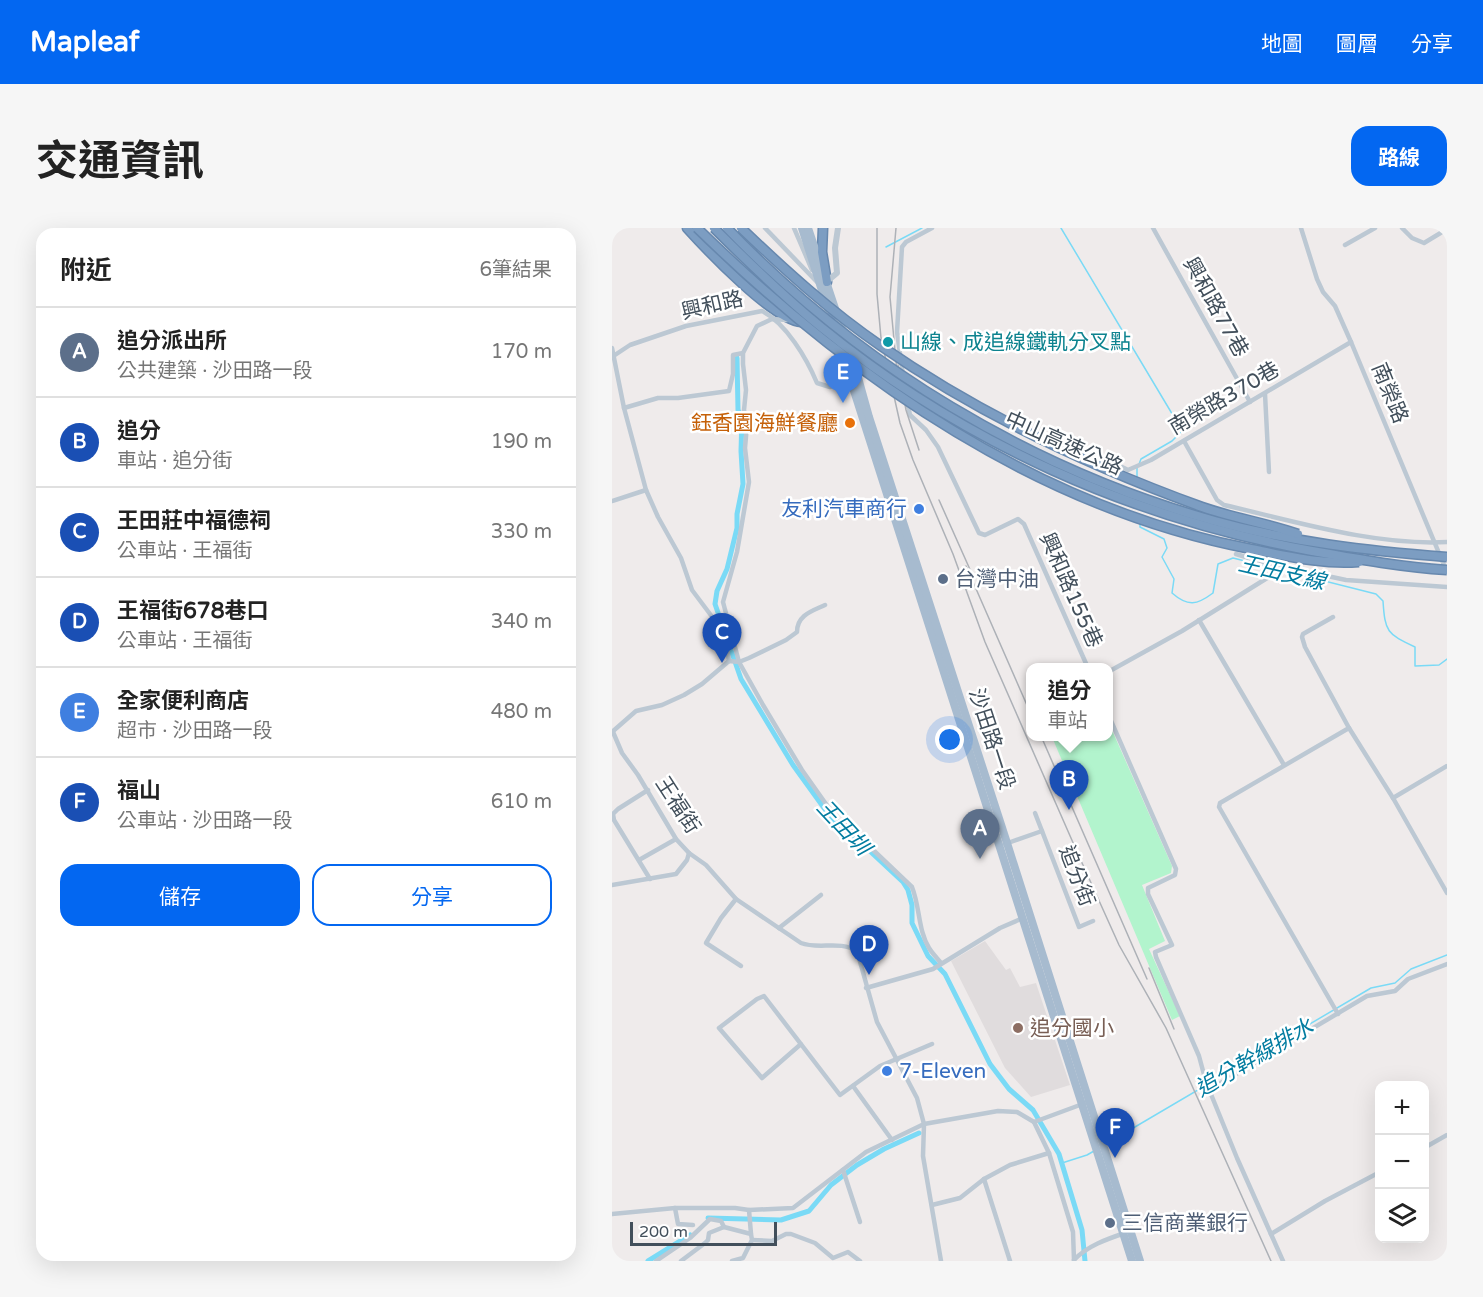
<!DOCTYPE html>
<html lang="zh-TW">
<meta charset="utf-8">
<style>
:root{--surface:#fff;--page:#f6f6f6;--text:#222;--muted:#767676;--line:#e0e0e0;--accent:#0367f1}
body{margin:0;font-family:"Varela Round","Noto Sans TC",sans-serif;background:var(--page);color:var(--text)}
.controls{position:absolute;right:18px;bottom:18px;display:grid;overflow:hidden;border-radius:12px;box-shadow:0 6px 24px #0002}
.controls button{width:54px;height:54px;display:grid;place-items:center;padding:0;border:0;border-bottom:2px solid var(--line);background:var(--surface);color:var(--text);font:30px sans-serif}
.scale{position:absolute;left:18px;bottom:15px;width:147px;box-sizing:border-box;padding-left:6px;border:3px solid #424f5b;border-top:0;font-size:16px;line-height:21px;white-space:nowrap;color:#424f5b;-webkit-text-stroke:4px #fff;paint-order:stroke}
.you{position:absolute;left:338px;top:512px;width:21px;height:21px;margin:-15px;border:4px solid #fff;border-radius:50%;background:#1a73e8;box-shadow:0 0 0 9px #1a73e833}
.badge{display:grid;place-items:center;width:39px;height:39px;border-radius:50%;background:var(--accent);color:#fff;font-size:20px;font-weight:700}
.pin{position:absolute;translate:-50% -50px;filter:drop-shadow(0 2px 3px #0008)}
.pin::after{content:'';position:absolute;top:32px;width:21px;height:18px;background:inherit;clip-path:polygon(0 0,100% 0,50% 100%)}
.popup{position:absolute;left:414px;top:435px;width:87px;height:78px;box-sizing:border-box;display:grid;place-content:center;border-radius:12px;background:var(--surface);filter:drop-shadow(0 2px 4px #0005);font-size:20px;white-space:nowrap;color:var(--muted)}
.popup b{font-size:22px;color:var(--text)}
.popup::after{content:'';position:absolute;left:50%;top:100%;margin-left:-12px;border:12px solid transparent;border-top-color:var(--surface)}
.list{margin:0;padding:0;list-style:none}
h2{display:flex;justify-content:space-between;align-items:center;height:78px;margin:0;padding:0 24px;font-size:26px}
h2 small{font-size:20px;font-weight:400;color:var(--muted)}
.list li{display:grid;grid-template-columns:39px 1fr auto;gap:18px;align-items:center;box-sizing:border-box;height:90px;padding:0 24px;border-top:2px solid var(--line)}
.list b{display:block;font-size:22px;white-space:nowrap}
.list p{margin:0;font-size:20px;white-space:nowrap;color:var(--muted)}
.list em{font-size:20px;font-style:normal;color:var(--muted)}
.actions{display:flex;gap:12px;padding:18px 24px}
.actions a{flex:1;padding:14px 0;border:2px solid var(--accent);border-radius:18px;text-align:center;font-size:21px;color:var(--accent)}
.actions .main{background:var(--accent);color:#fff}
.icon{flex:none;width:33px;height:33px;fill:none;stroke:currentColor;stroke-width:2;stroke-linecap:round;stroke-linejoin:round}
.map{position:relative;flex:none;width:835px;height:1033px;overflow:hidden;border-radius:18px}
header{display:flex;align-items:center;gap:36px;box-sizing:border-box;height:84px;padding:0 30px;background:var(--accent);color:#fff}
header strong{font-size:28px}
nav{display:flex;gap:33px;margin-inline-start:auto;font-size:21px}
.intro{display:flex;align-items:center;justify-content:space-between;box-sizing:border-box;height:144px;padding:0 36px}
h1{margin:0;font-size:42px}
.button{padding:15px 27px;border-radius:18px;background:var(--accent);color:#fff;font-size:21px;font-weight:700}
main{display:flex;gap:36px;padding:0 36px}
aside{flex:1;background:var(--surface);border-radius:18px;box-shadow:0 6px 24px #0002}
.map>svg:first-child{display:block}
.education{fill:#e0dcdd}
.green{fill:#b2f4cd}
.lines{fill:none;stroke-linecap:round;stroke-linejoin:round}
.stream{stroke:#7adaf6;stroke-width:1.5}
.canal{stroke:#7adaf6;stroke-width:5}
.motorway-casing{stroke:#6788ae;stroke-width:11}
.minor{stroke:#bcc8d3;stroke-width:4.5}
.tertiary{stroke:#bcc8d3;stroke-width:6}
.primary{stroke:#a7bbcf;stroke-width:8}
.motorway{stroke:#7c9dc2;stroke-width:8}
.rail{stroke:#adb1b7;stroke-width:1.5}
.motorway-bridge-casing{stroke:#6788ae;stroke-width:11;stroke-linecap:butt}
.motorway-bridge{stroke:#7c9dc2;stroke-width:8}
.culture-dot{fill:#0f9aa8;stroke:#fff;stroke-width:2}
.food-dot{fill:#e8710a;stroke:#fff;stroke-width:2}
.shop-dot{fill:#3f7fe0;stroke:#fff;stroke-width:2}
.service-dot{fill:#5c6f8a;stroke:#fff;stroke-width:2}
.education-dot{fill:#8d6e63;stroke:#fff;stroke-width:2}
.labels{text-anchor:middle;stroke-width:5;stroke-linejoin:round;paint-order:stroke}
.street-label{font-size:21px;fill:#424f5b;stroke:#fff}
.culture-label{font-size:21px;fill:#0d838f;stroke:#fff;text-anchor:start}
.food-label{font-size:21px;fill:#c56008;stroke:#fff;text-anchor:end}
.shop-label{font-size:21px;fill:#366cbe;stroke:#fff;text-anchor:end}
.service-label{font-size:21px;fill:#4e5e75;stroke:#fff;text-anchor:start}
.education-label{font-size:21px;fill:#785e54;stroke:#fff;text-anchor:start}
.water-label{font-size:22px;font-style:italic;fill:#027ca0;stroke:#fff}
</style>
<header>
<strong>Mapleaf</strong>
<nav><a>地圖</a><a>圖層</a><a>分享</a></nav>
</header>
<div class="intro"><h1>交通資訊</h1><a class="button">路線</a></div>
<main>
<aside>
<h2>附近<small>6筆結果</small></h2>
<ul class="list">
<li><span class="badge" style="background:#5c6f8a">A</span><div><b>追分派出所</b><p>公共建築 · 沙田路一段</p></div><em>170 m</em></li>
<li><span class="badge" style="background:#1a4fb4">B</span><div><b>追分</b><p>車站 · 追分街</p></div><em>190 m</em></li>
<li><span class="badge" style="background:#1a4fb4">C</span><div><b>王田莊中福德祠</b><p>公車站 · 王福街</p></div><em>330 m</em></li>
<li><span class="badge" style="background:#1a4fb4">D</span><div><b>王福街678巷口</b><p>公車站 · 王福街</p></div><em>340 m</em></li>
<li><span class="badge" style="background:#3f7fe0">E</span><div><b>全家便利商店</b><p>超市 · 沙田路一段</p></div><em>480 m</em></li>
<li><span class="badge" style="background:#1a4fb4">F</span><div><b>福山</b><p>公車站 · 沙田路一段</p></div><em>610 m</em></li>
</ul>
<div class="actions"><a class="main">儲存</a><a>分享</a></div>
</aside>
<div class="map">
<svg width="835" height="1033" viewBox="0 0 835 1033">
<rect width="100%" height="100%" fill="#efebeb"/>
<path class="education" d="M373,713L394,742L398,740L408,759L424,755L458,857L419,869L393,840L339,733Z"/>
<path class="green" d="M496,493L560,638L559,645L530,657L553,713L537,721L568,788L560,792L440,509L496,508Z"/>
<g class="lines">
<g class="stream">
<path d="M449,0L559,184L569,204L560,213L529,231L527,236"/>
<path d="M274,19L310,0"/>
<path d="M525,250V240"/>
<path d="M528,294V299L552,311L555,320L550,329L562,351L560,365C576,379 585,377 601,365L606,336L621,330L764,366L771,373C773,404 775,406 803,419V438L827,437L835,431"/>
<path d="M494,916L759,760L783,755L799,741L835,727"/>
<path d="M450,935L475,927L482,923"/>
</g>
<g class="canal">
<path d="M125,130L126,182L130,189L129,223L131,256L125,286V300L115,341L105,363L103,376L129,451L181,537L220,591L246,612L291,654L296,662L300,677V695L316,728L333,746L378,836L397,861L421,882L447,926L470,1002L473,1033"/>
<path d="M96,990L169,992L197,983L219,957L245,937L272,921L307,905"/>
<path d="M36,1033L78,1007"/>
</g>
<g class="motorway-casing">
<g id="motorway">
<path d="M75,0C95,22 161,92 189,94C201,95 214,89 225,87"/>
<path d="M211,0L210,24L215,54"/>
</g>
</g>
<g class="minor">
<path d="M153,0L205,54"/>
<path d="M182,0L200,42"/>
<path d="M541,0L638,174"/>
<path d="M689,0L705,51L711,64L723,78L739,114L834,342"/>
<path d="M790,0L800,10L812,15L835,1"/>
<path d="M733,17L763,0"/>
<path d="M175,92L160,91L145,98L131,125V136L134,162L132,182L135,197L133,220L137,254L125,324L111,374L127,434L151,477L190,542L226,593L238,600L300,659C308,679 306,702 317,720C320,725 325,730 329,735"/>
<path d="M0,120L12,180L34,262L46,289L69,330L80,362L104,394L115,420L117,433"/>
<path d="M0,129L18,117L74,98L150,83C174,95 195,131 205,155L218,159L240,148"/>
<path d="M291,147L285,104L290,19L294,14L320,0"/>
<path d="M653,166L657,244"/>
<path d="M295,173L298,187L314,202L326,219L367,305L373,307L406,291L412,296L476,440"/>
<path d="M12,180L46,170H66L117,163L121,146V127L131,125"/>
<path d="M572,213L605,272L612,277C682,293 763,318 835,314"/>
<path d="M500,234L516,242L539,232L739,114"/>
<path d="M0,273L34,262"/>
<path d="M624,326L650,334L734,352L835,359"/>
<path d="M721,389L691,406L690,409L693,419L737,500L781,570L835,665"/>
<path d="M587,392L672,537"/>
<path d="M117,433L127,434L137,430L174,412L185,404C185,387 200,383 213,377"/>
<path d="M496,444L570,403L660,347"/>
<path d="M496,486L564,641L563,647L536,660V666L560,717L543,724L544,729L587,828L594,854L625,930L671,1033"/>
<path d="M0,504L24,483L50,477L72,467L90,456L117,433"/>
<path d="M1,504L10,525L26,547L64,611L77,625L94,637L124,671L189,715C207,722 227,712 245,723L265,794L305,870L312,896L311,928L329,1033"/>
<path d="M36,562L6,581L1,586L2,592L38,651"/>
<path d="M781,570L835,538"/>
<path d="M423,585L430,603"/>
<path d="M393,616L430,603L467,699L481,693"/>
<path d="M27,632L64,611"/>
<path d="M0,657L64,646L75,632L77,625"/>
<path d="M124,671L109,690L94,715L129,738"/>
<path d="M167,700L209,667"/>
<path d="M254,760L321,741L388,700L411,690"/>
<path d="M726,786L607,579L608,575L737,500"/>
<path d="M189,816L150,850L107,800L145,771L152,768L228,867L268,838L320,816"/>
<path d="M241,858L280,912"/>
<path d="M597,862L755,768L783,763L796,751L835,736"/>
<path d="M422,894L437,925L461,1004L462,1032"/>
<path d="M812,920L835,907"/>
<path d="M231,942L248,994"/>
<path d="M372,951L398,1033"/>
<path d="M320,977L348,970L372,951L398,937L437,925"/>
<path d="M63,980L66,996L81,997"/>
<path d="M137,982L139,1006"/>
<path d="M0,986L63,980H123L137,982L181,980L254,924L312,896L386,883L405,884L422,894L476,874"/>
<path d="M659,1006L713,973L768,944"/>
<path d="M140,1012L160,1013L174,1006H179L203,1015L221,1030L236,1024L248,1033"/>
<path d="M462,1032C475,1018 495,1011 513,1005"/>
<path d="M44,1033L78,1010L98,991L109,993L112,999"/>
<path d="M69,1033L93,1015L96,1012L97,1005L112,999L139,1006L140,1012L131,1030L120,1033"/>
</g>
<path class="tertiary" d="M213,55L225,45L223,20L226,0"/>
<g class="primary">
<path d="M190,0L520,1033"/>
<path d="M196,0L245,146L257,189L395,615L528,1033"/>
</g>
<use href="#motorway" class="motorway"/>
<g class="rail">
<path d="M265,0V66L269,110L288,195L301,232L341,326L373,414L466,626L507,717L554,800L659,1033"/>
<path d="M284,0L278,69L285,144"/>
<path d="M286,137L294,182L307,222"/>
<path d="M327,272L360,346"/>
<path d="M354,338L418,484"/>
<path d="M429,508L535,751"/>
<path d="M537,740L562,801"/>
</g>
<g class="motorway-bridge-casing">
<g id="motorway-bridge">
<path d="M85,0C239,150 425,280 639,321C675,328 710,337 747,334"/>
<path d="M102,0C136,34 171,68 209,99C351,215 520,290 700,323C745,331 789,339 835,342"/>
<path d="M115,0C248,138 417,241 603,293C678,314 757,323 835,329"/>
<path d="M129,0C173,42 218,83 269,118C367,186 477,238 590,279C621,290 655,295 686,306"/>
</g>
</g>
<use href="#motorway-bridge" class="motorway-bridge"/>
</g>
<circle class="culture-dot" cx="276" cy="114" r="6"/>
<circle class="food-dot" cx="238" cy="195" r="6"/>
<g class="shop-dot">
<circle cx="307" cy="281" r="6"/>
<circle cx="275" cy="843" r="6"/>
</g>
<g class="service-dot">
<circle cx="331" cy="351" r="6"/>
<circle cx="498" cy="995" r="6"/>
</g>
<circle class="education-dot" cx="406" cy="800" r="6"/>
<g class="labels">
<g class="street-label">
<text transform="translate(100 77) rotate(-13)" y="7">興和路</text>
<text transform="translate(604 79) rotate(61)" y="7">興和路77巷</text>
<text transform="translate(778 165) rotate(68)" y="7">南榮路</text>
<text transform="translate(612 170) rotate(-30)" y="7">南榮路370巷</text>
<text transform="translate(452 215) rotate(24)" y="7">中山高速公路</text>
<text transform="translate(459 362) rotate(66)" y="7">興和路155巷</text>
<text transform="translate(380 511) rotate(72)" y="7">沙田路一段</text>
<text transform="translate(66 577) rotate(57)" y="7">王福街</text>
<text transform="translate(465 648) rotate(69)" y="7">追分街</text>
</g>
<g class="culture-label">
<text x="288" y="121">山線、成追線鐵軌分叉點</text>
</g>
<g class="food-label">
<text x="226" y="202">鈺香園海鮮餐廳</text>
</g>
<g class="shop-label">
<text x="295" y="288">友利汽車商行</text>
<text x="287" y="850" text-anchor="start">7-Eleven</text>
</g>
<g class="service-label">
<text x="343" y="358">台灣中油</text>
<text x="510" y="1002">三信商業銀行</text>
</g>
<g class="education-label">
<text x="418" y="807">追分國小</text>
</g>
<g class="water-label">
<text transform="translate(670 344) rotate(13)" y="8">王田支線</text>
<text transform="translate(232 599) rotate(47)" y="8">王田圳</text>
<text transform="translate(642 829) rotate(-30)" y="8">追分幹線排水</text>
</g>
</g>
</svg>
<div class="controls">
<button>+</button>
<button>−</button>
<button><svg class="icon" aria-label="layers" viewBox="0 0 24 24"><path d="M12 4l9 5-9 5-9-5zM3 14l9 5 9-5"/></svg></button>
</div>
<div class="scale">200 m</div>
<div class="you"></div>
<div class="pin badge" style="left:368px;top:631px;background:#5c6f8a">A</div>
<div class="pin badge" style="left:457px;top:582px;background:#1a4fb4">B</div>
<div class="popup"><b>追分</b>車站</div>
<div class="pin badge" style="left:110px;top:435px;background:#1a4fb4">C</div>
<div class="pin badge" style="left:257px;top:747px;background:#1a4fb4">D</div>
<div class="pin badge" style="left:231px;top:175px;background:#3f7fe0">E</div>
<div class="pin badge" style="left:503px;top:930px;background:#1a4fb4">F</div>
</div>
</main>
